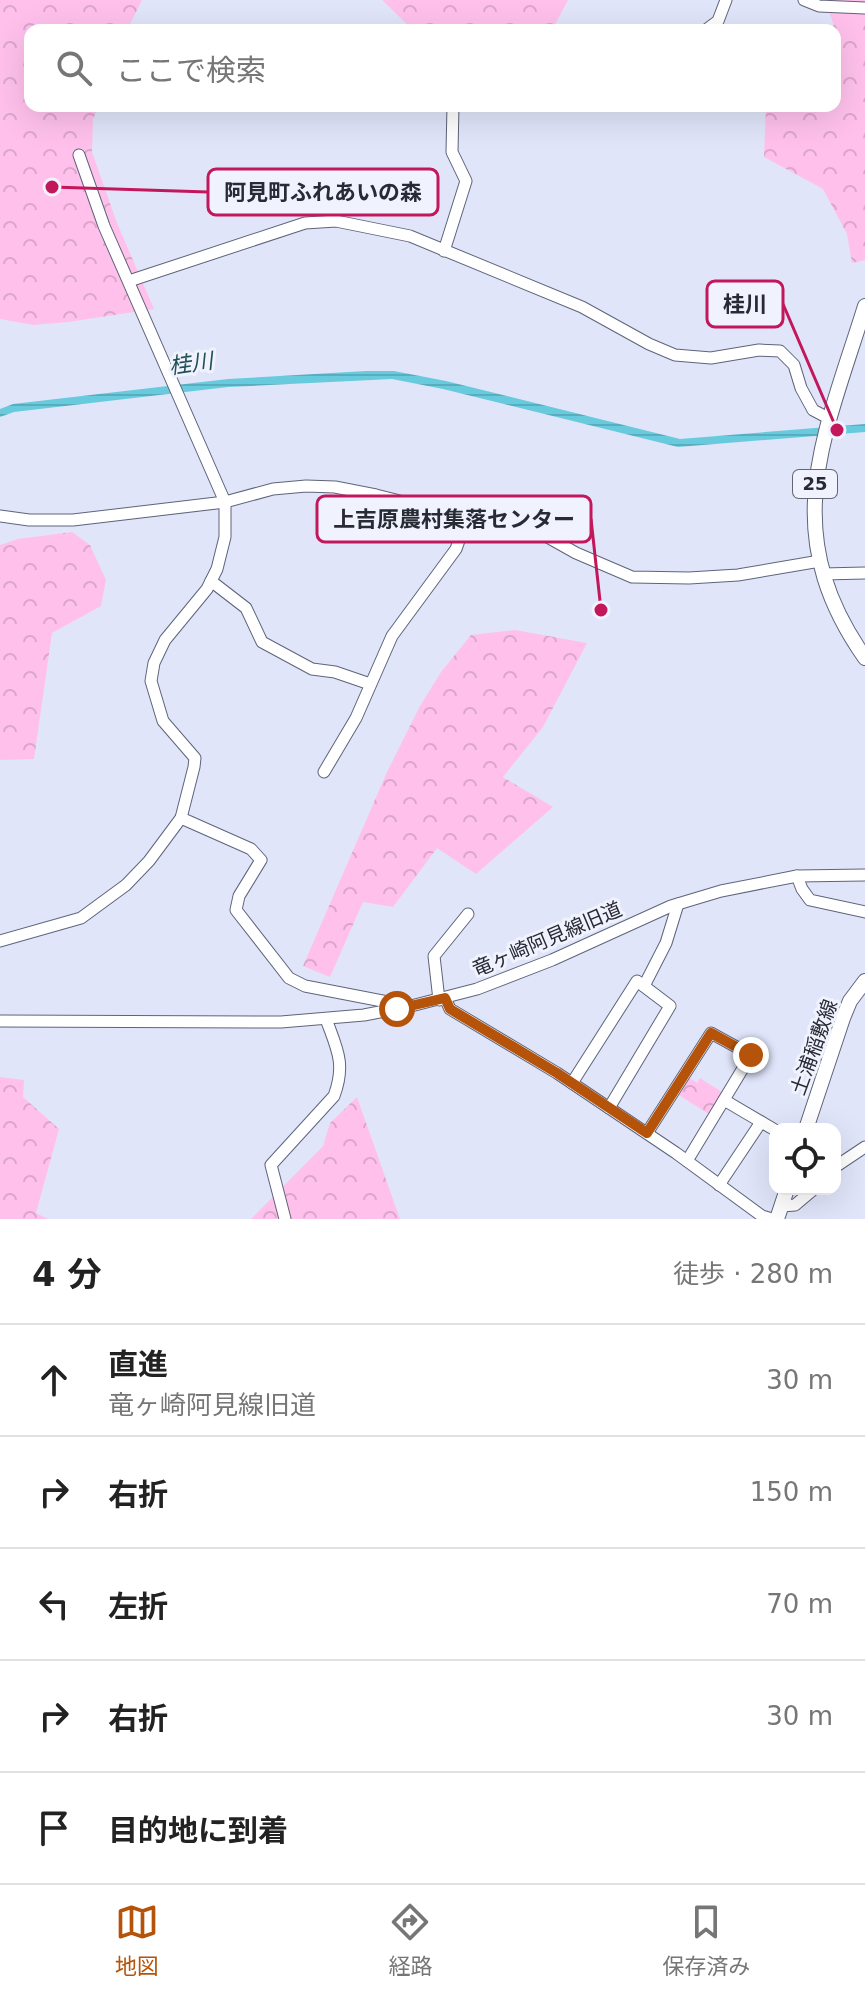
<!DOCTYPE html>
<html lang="ja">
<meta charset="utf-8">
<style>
:root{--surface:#fff;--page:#f6f6f6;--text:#222;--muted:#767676;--line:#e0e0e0;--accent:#b45309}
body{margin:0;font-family:"DejaVu Sans","Noto Sans JP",sans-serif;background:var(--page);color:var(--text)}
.controls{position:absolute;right:24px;bottom:24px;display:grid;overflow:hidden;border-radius:16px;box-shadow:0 8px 32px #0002}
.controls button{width:72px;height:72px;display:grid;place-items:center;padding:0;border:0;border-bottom:2px solid var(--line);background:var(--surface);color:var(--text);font:40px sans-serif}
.stop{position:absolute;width:24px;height:24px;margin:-18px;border:6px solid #b45309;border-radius:50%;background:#fff}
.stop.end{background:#b45309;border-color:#fff;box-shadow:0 2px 8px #0008}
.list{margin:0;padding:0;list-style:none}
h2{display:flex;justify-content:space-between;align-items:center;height:104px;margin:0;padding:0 32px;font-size:34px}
h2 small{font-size:26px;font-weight:400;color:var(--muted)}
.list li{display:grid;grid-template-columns:52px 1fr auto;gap:24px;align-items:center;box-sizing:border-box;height:112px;padding:0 32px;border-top:2px solid var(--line)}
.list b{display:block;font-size:30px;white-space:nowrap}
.list p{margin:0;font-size:26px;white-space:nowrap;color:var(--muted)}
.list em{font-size:26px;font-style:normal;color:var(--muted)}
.icon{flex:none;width:44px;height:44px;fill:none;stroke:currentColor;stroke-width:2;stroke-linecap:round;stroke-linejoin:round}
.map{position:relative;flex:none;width:865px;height:1219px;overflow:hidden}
.search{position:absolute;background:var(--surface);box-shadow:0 8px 32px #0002;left:24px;right:24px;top:24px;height:88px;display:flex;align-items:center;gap:20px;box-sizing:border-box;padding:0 28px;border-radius:16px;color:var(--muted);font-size:30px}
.sheet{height:664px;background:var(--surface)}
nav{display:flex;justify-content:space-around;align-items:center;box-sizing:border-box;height:112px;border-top:2px solid var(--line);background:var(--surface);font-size:22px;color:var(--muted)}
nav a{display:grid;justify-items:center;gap:4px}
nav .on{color:var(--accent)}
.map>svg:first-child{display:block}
.forest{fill:url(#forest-crowns)}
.water{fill:url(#water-rules)}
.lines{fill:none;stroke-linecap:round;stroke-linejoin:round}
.minor-casing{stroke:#5e647a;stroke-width:13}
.major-casing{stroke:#5e647a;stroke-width:16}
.minor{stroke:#fff;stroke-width:11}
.major{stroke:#fff;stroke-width:14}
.route{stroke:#b45309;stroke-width:10}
.labels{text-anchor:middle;stroke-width:6;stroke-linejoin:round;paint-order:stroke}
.shield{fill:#f0f3fe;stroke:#646671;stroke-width:2}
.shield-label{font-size:18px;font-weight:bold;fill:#282a34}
.street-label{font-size:20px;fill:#282a34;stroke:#f0f3fe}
.water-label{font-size:22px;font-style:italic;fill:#235057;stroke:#f0f3fe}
.leader{fill:none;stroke:#c2185b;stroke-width:3}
.callout-dot{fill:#c2185b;stroke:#f0f3fe;stroke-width:3}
.callout{fill:#f0f3fe;stroke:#c2185b;stroke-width:3}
.callout-label{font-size:22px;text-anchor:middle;font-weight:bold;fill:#282a34}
</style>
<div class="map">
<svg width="865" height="1219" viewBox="0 0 865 1219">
<defs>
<pattern id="forest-crowns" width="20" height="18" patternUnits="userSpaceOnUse" patternTransform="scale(2)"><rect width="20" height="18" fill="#ffc1ec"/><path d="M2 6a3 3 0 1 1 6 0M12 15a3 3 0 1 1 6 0" fill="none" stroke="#dba6cb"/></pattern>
<pattern id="water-rules" width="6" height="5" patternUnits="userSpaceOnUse" patternTransform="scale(2)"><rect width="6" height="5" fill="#67cbdd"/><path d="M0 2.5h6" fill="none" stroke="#59aebe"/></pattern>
</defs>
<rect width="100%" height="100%" fill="#e0e5fa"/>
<g class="forest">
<path d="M0,0H142L127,30H30V106H99L93,119L92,152L117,223L154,309L68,322L33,325L0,319Z"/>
<path d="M382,0H568L552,30H413Z"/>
<path d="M824,0H865V260L852,263L847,234L823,189L764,157L766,106H835V30H830L834,25Z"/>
<path d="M72,532L90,545L106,580L101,606L52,633L34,759L0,760V545L18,539Z"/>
<path d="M515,630L587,643L543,727L503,777L553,807L476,874L437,848L393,907L363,902L330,977L303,966L387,772L420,706L441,672L471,635Z"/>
<path d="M687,1076L697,1083L700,1078L725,1094L712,1116L677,1094Z"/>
<path d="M0,1077L24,1080L23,1097L59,1129L36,1213L48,1219H0Z"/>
<path d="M357,1097L400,1219H251L323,1146L330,1123Z"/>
</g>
<path class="water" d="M366,371H394L446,381L680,439L865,424V432L678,447L443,389L392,379L228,387L14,412L0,417V409L13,404L228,379Z"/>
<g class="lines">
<g class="minor-casing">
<g id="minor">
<path d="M804,0L819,6L865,8"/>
<path d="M706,30L718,21L726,0"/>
<path d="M444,251L466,181L452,152L453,106"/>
<path d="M129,281L305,223L336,221L410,236L582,307L649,344L675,355L711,358L759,350L780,351L794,365L801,388L813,410L830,419"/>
<path d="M0,516L29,520H73L225,502L273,489L306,486L335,487L376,495L467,518L503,519L535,530L576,553L632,577L689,578L738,575L820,561"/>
<path d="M823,574L865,573"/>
<path d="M211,581L246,608L262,642L312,669L335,672L370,684"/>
<path d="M324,772L356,718L392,636L456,549L467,518"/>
<path d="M181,818L251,849L261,860L239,896L236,910L289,978L305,986L403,1005"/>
<path d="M797,876L802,889L810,900L865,912"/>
<path d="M0,941L81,918L126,885L149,861L181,818L194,767L195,758L163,721L151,681L154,663L165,640L207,589L217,569L225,537V502L104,226L79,155"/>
<path d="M644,986L666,943L678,904"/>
<path d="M445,998L450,1009L557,1073L676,1153L762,1216L772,1219"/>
<path d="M439,1000L434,956L468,914"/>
<path d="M0,1021L281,1022L364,1015L411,1006L477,989L552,960L671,906L721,891L797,876L865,875"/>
<path d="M572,1083L637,981L670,1006L609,1108"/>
<path d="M724,1100L775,1130"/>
<path d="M647,1133L711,1033L751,1055L687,1161"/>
<path d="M835,1167L865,1147"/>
<path d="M719,1185L761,1122"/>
<path d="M782,1206L795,1205L814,1189"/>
<path d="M285,1219L271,1165L334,1096C346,1064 337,1049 326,1019"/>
</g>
</g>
<g class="major-casing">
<g id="major">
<path d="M865,306C824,438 776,531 865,658"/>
<path d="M806,1129L843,1018L850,1001L865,981"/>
<path d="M777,1219L787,1189"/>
</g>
</g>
<use href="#minor" class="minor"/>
<use href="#major" class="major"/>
</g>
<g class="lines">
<path class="route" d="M397,1009L445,998L450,1009L557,1073L647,1133L711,1033L751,1055"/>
</g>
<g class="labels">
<rect class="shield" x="793" y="470" width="44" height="28" rx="6"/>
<g class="shield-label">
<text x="815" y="490">25</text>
</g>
<g class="street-label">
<text transform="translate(547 939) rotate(-23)" y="7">竜ヶ崎阿見線旧道</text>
<text transform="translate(814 1047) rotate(-70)" y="7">土浦稲敷線</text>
</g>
<g class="water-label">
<text transform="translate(191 363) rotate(-8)" y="8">桂川</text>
</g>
</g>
<path class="leader" d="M52 187L208 192M837 430L783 304M601 610L591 519"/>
<g class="callout-dot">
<circle cx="52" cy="187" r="8"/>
<circle cx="837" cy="430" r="8"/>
<circle cx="601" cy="610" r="8"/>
</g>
<g class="callout">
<rect x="208" y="169" width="230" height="46" rx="8"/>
<rect x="707" y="281" width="76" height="46" rx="8"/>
<rect x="317" y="496" width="274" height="46" rx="8"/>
</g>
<g class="callout-label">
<text x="323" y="200">阿見町ふれあいの森</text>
<text x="745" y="312">桂川</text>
<text x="454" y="527">上吉原農村集落センター</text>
</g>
</svg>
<div class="controls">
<button><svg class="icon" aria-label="locate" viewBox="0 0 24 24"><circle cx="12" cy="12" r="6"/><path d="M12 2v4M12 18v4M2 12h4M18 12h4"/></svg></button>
</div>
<div class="stop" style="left:397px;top:1009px"></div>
<div class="stop end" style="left:751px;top:1055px"></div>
<div class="search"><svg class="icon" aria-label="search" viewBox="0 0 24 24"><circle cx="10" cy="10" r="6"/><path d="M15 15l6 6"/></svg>ここで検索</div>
</div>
<section class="sheet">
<h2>4 分<small>徒歩 · 280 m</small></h2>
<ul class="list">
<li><svg class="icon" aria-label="ahead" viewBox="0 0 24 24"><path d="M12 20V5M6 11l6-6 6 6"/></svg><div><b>直進</b><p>竜ヶ崎阿見線旧道</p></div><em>30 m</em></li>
<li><svg class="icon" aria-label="right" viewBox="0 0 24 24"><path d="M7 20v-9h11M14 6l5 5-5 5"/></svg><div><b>右折</b></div><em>150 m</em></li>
<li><svg class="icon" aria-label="left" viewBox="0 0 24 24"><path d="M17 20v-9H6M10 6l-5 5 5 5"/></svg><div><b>左折</b></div><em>70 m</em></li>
<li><svg class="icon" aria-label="right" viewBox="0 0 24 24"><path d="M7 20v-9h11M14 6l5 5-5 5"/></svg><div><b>右折</b></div><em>30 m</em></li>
<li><svg class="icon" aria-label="arrive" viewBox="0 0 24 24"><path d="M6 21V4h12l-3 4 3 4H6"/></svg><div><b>目的地に到着</b></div></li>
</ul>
</section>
<nav>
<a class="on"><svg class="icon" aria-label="map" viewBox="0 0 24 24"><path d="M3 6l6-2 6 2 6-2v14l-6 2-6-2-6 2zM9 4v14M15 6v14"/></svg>地図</a>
<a><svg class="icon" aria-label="directions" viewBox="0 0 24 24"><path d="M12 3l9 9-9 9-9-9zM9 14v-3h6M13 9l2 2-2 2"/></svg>経路</a>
<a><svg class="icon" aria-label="saved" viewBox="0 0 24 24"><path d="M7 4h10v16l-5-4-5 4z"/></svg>保存済み</a>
</nav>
